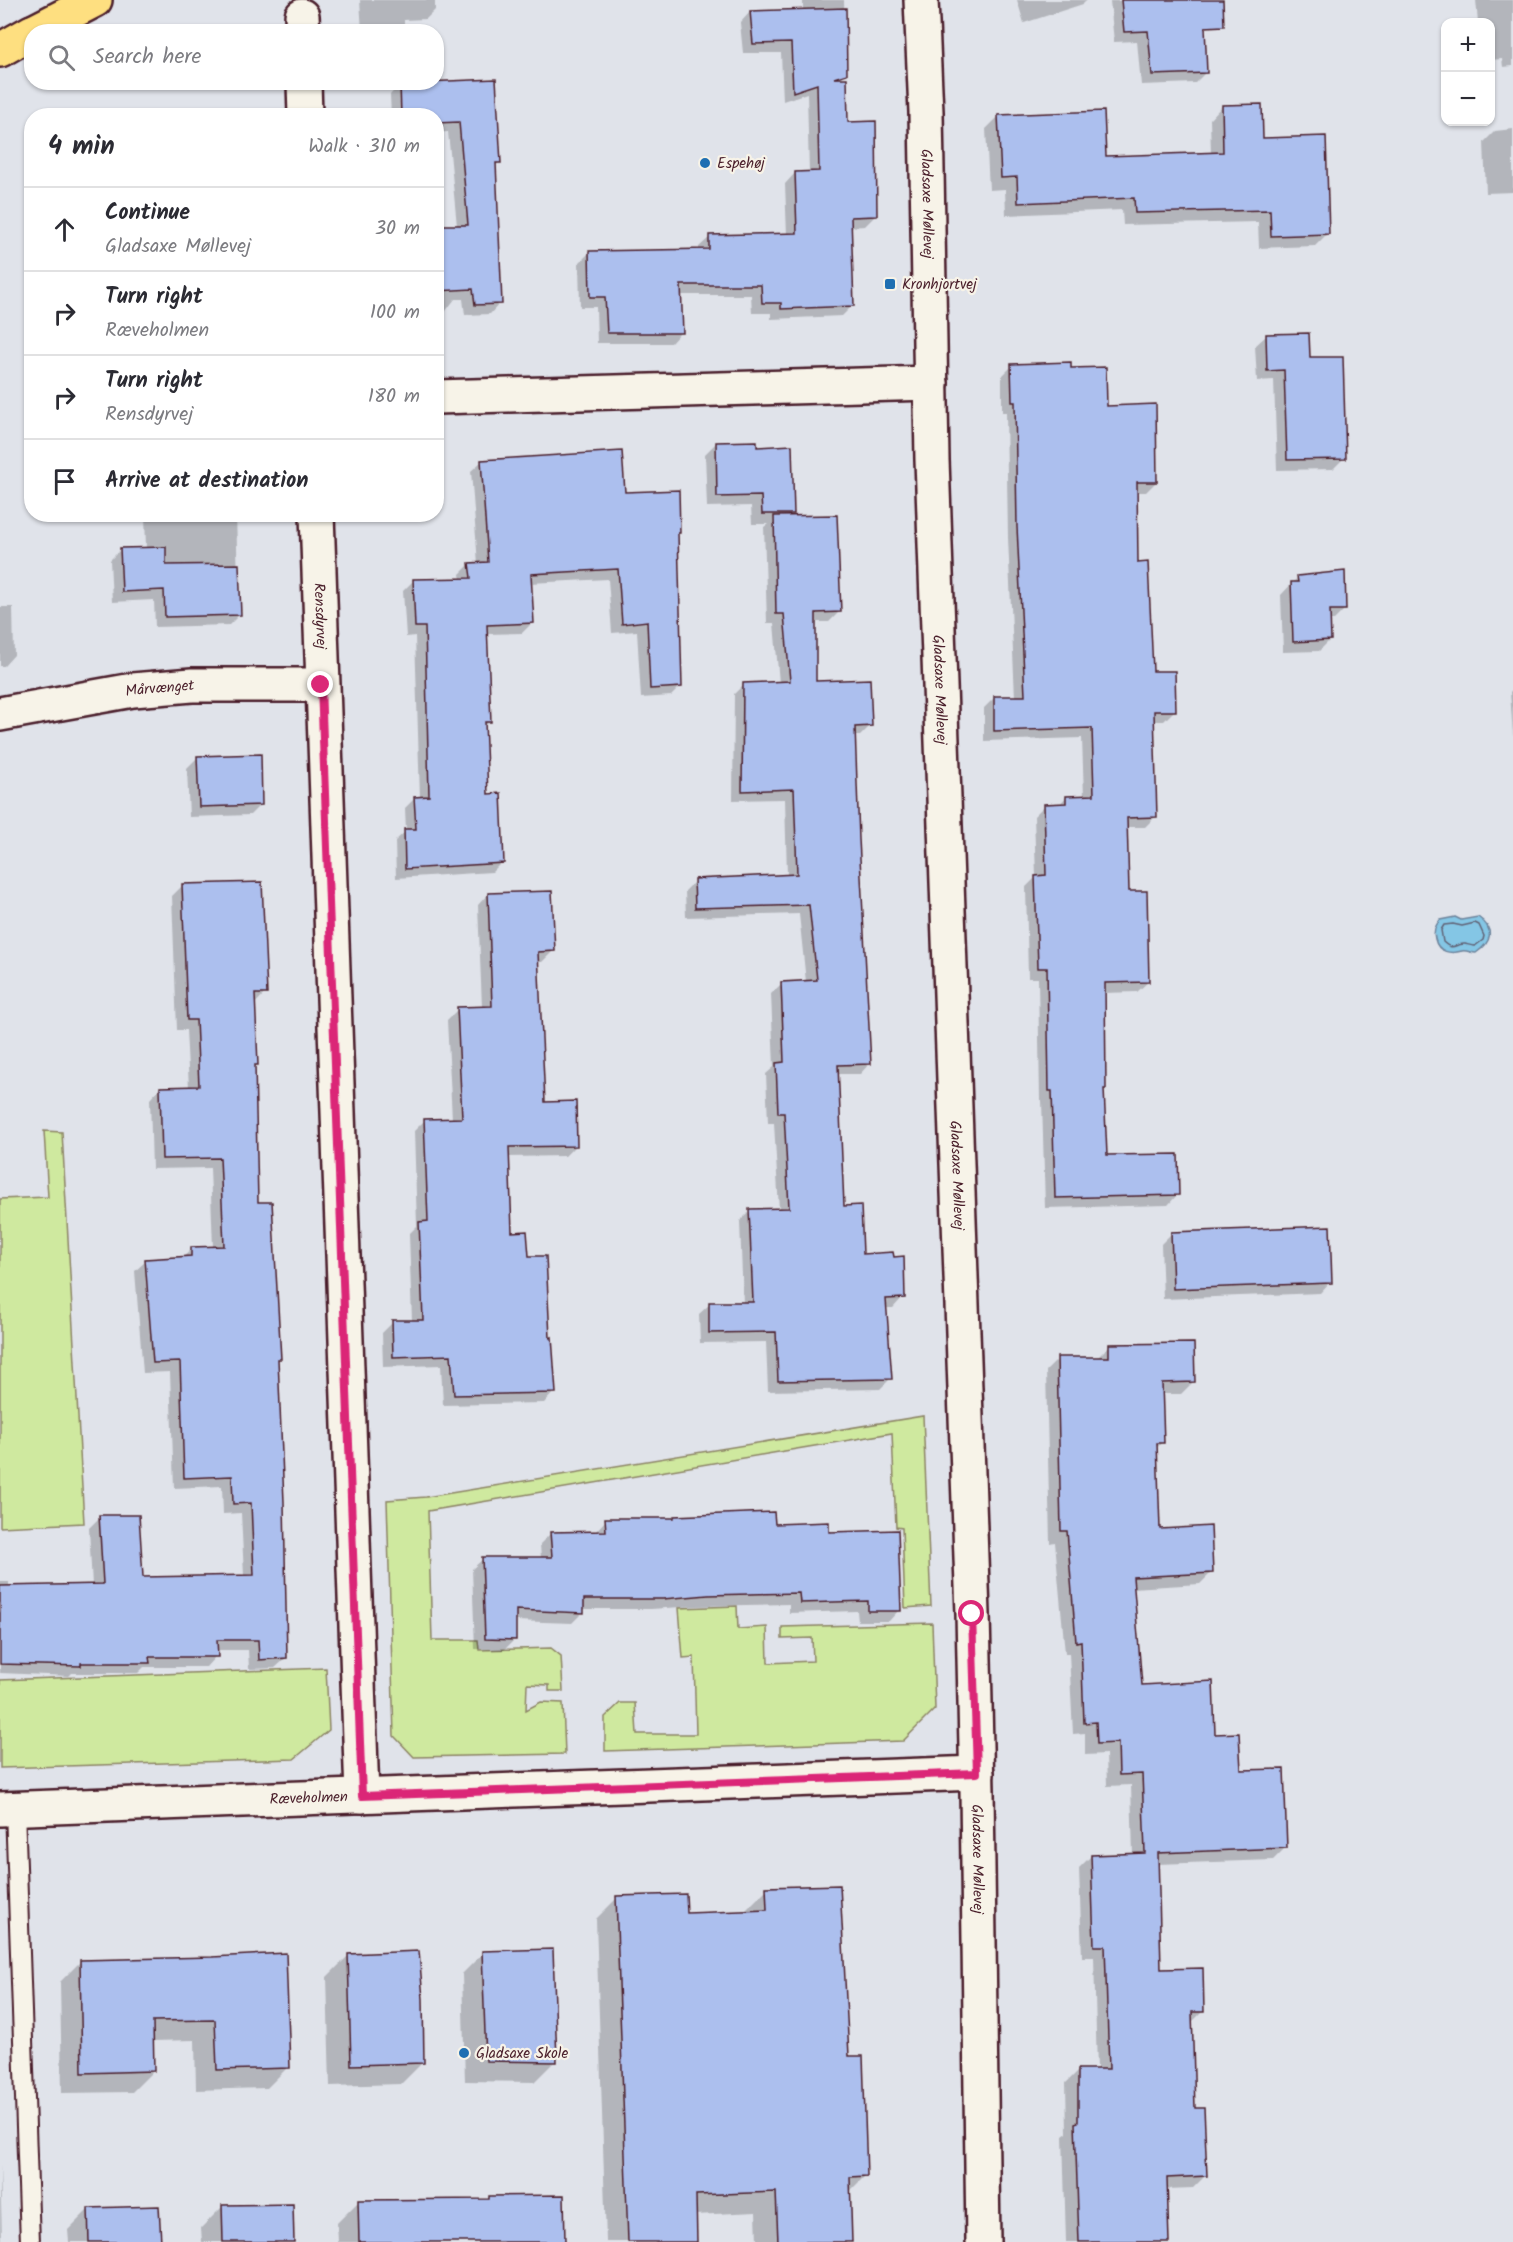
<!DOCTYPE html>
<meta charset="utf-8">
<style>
:root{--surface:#fff;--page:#f2f2f3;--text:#2b2b33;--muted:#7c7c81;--line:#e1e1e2}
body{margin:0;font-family:Kalam,sans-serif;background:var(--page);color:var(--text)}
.controls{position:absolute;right:18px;top:18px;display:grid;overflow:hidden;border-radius:12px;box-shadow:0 2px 4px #0004}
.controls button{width:54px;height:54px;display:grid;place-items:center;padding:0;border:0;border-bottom:2px solid var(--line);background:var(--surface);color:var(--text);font:30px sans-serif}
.stop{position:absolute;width:18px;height:18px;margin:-14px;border:4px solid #db2777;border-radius:50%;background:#fff}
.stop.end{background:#db2777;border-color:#fff;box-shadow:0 2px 6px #0008}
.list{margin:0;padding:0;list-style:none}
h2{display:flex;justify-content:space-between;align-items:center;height:78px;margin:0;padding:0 24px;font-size:26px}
h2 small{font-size:20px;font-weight:400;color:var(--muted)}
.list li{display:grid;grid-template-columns:39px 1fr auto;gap:18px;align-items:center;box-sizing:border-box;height:84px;padding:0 24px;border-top:2px solid var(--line)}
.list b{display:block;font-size:22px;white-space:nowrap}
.list p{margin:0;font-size:20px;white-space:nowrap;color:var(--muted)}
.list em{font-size:20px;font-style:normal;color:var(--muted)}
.icon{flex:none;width:33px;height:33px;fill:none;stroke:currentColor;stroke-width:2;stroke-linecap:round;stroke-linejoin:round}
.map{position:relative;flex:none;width:1513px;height:2242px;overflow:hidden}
.search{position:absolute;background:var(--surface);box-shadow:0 2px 4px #0004;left:24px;top:24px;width:420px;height:66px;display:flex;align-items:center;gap:15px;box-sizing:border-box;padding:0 21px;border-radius:24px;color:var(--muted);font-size:22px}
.panel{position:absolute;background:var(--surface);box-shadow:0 2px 4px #0004;left:24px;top:108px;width:420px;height:414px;border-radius:24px}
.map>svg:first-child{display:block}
.green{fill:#cfe99f;stroke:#8c8465;stroke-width:1.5}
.water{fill:#84c6e5;stroke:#6d839b;stroke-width:1.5}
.shadow{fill:#0003}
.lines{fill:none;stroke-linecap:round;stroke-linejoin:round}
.shore{stroke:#616275;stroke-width:1.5}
.building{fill:#acbfee;stroke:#4a1f2b;stroke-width:1.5}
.lane-casing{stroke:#4a1f2b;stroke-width:22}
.street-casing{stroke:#4a1f2b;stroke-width:38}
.secondary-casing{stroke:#4a1f2b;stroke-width:38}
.highway-casing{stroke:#4a1f2b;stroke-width:38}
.lane{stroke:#f7f3e8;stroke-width:18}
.street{stroke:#f7f3e8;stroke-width:33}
.secondary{stroke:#f7f3e8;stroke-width:33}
.highway{stroke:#fedf80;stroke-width:33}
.route{stroke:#db2777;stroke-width:8}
.poi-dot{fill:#1f6fb2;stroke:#f7f3e8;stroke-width:2}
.labels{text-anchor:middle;stroke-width:4.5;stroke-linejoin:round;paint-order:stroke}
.poi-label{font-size:15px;fill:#4a1f2b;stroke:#f7f3e8;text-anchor:start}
.street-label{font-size:15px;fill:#4a1f2b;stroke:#f7f3e8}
</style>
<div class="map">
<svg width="1513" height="2242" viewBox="0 0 1513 2242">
<rect width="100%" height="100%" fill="#e0e3ea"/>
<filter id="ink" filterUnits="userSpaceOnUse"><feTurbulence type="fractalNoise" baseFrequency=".0167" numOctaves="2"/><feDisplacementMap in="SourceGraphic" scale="12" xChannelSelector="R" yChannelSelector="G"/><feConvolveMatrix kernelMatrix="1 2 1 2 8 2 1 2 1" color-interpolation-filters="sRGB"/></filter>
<g filter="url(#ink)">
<g class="green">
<path d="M44,1131L62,1132L84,1523L0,1527V1199L48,1197Z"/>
<path d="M923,1416L931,1606L905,1608L902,1528L896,1527L892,1433L428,1511L432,1640H478L479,1650L551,1648L561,1656L563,1691H549V1685L527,1684L526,1710L541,1702L563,1703L565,1754L414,1757L394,1736L387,1500L426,1497Z"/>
<path d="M737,1606L738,1629L767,1627L768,1663L813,1661L812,1638L782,1639V1627L932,1623L935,1709L903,1741L605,1751V1717L620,1703H635L637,1734H696L694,1657L683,1658L679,1608Z"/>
<path d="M326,1668L329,1730L294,1759L0,1768V1680Z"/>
</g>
<path class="water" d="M1455,917L1461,920L1478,917C1495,929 1492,942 1476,953C1472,953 1466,950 1462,951C1451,954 1438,953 1435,939C1433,931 1435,926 1440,920Z"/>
<g class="shadow">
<path d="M360,0H435V10L426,19L404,20V32H362Z"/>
<path d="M803,0H844L846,73L839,80L847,123L875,216L865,226L849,227L852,306L842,316L771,319V313H752L751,295H680L681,332L671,343H597L596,307H580L579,263L590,252L699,251V247L710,237L787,235L785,184L795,173H809L807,93L783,101L781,53H743L740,23L750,12L803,11Z"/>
<path d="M1017,0H1087L1083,4L1024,23Z"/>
<path d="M1202,0L1206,72L1195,83L1141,85L1137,41L1114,42L1110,1Z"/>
<path d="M1476,0H1513V66L1503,67L1502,59L1490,60V22H1478Z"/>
<path d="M494,81L499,162L495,167L500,303L490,314L465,315L463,299H455L445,312H436V227L457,226L448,132L436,133V116H391L390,95L398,86L364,88V82H400L398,85Z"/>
<path d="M1222,106L1328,233L1315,246L1259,248L1258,222L1123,225L1122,210L1006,215L1005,189L989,190L986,129L999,116L1105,157L1211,154L1210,119Z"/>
<path d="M1513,129V192L1486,193L1484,142L1495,131Z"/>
<path d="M1266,336L1308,359L1344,458L1333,469L1277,470L1274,380L1257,381L1255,346Z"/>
<path d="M1012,366L1070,369L1105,408L1156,482L1146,492H1135L1137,564L1151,673L1174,711L1164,721H1153L1155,817L1145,827H1125L1127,893L1148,982L1137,992L1103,993L1105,1089L1103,1091L1106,1157L1178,1194L1168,1205L1045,1208L1042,1100H1040L1038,978H1028L1026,887L1036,877L1034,816L1044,806L1059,805L1066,797H1084L1082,738L984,741V708L994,698H1015L1008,538L1006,412H1002V376Z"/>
<path d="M716,443L756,448L793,513L789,517L839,612L829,622H814V682L870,726L860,736H854L870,1063L860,1074H837L843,1207L861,1255L903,1297L893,1308H885L890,1379L880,1389L768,1391L766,1342L700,1343L699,1314L710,1304H743L740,1221L750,1211L779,1210L774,1123H768L766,1074L774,1067L771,994L781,984L806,982L799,914L686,917L685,891L695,881L787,876L785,799L733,800L734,694L744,684L779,683L774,623H767L764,527L768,524H752L751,506L707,507L705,454Z"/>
<path d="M482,461L624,493L676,534L681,686L671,696L641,698L637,631L612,633L608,579L530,583L532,623L522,633L486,634L489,722L483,728L487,795L502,862L492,872L396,878L395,841L406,831L405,808L415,798H420L415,636L406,637L403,591L413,581L461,580L460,574L470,564H478L471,471Z"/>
<path d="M145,514H236L239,615L229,625L155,627L154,600L112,602L110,560L121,549H146Z"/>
<path d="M1298,577L1345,609L1334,620H1329L1330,640L1319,651L1283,652L1281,595Z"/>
<path d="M0,607H13L14,655L4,666H0Z"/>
<path d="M1513,689V737L1510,692Z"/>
<path d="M198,757L261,804L250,815L189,817L187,768Z"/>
<path d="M183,885L265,993L254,1005L257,1064L254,1067L257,1204L279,1358L277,1360L286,1658L275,1668L249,1669L248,1650H216V1656L206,1667H144L138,1673H72L69,1676L0,1673V1582H9V1587L92,1586L89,1528L100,1517L141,1579L244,1576L241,1513L223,1514L222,1486L174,1488L170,1372L143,1373L135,1271L146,1261L182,1258L192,1249L213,1248L210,1168L152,1169L150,1099L160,1088H189L186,1030H177L172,896Z"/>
<path d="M488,894L553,951L542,962H537L544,1103L576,1145L565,1156L508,1157L510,1233L528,1258L548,1339L554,1392L544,1403L443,1405L441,1365L383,1367L382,1333L393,1322L412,1321L409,1234L417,1226L414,1131L425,1120L452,1119L447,1020L458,1009L482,1008L478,905Z"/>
<path d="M1172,1233L1330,1282L1320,1293L1163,1299L1161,1244Z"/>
<path d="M1109,1346L1193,1382L1181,1394H1161L1162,1442L1156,1449L1158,1531L1212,1572L1200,1584L1132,1588L1141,1686L1213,1736L1240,1772L1285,1848L1273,1860L1157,1864L1159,1970L1203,2011L1191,2023L1194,2110L1205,2176L1193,2188L1166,2189L1167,2242H1066L1063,2136L1067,2133L1066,2083L1078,2071H1097L1094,1957H1082L1079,1868L1091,1856L1133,1855L1131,1785L1107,1786L1106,1754L1085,1755V1733L1073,1734L1069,1653H1065L1055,1542L1050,1543L1046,1371L1058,1359L1097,1358Z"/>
<path d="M606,1520L773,1526L828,1533L899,1610L889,1621H858L857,1611L789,1613V1604L696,1606L651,1609H583V1612L572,1623L515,1621V1639L504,1650L475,1649L472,1569L483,1559H541L540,1544L551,1533L595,1532Z"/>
<path d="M767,1889L848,2057L865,2176L849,2192L850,2242H757L756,2212L695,2215L696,2242H606L596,1919L617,1898L686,1915L746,1913V1910Z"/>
<path d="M483,1953L555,2061L534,2082L465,2081L462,1974Z"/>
<path d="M348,1956L422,2063L401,2084L330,2086L327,1977Z"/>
<path d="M212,1958L288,2067L267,2088L196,2090L195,2040L152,2041L153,2071L132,2092L62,2093L60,1982L81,1961Z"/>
<path d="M0,2164L2,2242H0Z"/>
<path d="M490,2198L563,2242H338L337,2223L358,2202L487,2201Z"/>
<path d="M222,2207L292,2242H202L201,2228Z"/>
<path d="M89,2209L159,2242H69L68,2230Z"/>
</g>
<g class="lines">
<path class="shore" d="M1475,923L1479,925L1484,936L1483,940L1475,946C1472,946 1469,945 1465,944C1455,943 1454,952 1443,942L1441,930L1444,925L1453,924L1462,926Z"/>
</g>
<g class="building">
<path d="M1121,0H1223L1224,26L1205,27L1207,73L1152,75L1148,31L1124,32Z"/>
<path d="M846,8L847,74L834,78H847L848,122L876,121L877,216L851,217L854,306L781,309V303H762L761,285H681L683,333H607L605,297H590L589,251L709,249V235L797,233L795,172L819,171L817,84L793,92L791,43L753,44L750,11Z"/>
<path d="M496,79L501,163H496L502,304L475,305L473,289L436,291V225H468L459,122L436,123V116H401L400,83Z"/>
<path d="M1262,104L1263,138L1326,136L1329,234L1271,236L1270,210L1135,213L1134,198L1018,203L1017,177L1001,178L998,115L1104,111L1106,156L1223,152L1222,105Z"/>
<path d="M1309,333L1310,357H1343L1346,459L1287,460L1284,370L1267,371L1266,334Z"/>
<path d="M1071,362V368L1106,367L1107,406L1156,404L1157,482H1137L1138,563L1148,562L1153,671H1175L1176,711H1154L1157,817L1127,818L1129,891H1147L1149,982L1105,983L1106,1089H1104L1107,1155L1178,1154L1179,1195L1055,1198L1052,1091H1049L1047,968H1038L1035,876L1046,875L1044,804L1066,803V796L1094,795L1092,728L994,731V696H1025L1017,527L1015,402H1012L1011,364Z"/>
<path d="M757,441V447L792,445L794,514H762L761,496L717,497L716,442Z"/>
<path d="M622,451L625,492L679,490L680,533H678L682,687L650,689L647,621L622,624L618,569L531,574L534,623L487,625L491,722H485L488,794L501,793L504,863L405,869L404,829H416L414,797L429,796L425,627H415L413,579L471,578L469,563L488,562L481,460Z"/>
<path d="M837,515L841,612L816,613V681L870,679L872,726L855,727L859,839L871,1064L838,1065L844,1206L861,1205L863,1254L893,1252L894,1257L904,1256L905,1298L886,1299L892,1379L778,1381L776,1332L709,1333V1302H753L749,1209L789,1208L784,1113H778L776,1063L784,1062L781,982L817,980L809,905L695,908L694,879L797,874L794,789L742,791L743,683L790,681L784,614H776L774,516Z"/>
<path d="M166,547V565L239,564L241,615L165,617L164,590L122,592L120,548Z"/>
<path d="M1345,571L1346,610H1330L1331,640L1293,642L1291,582H1298L1297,576Z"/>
<path d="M261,754L262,805L199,807L197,756Z"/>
<path d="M262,882L267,994H255L258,1065H255L258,1202H272L281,1359H278L284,1502L287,1658L259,1660L258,1640H217L218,1657H149L150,1663H81V1666L0,1664V1586L103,1584L99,1515H139L143,1577L254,1575L251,1503L233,1504L232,1476L184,1478L180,1362L153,1363L145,1259L191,1256V1247L224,1246L220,1158L162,1159L160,1087L199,1086L196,1020H187L182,884Z"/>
<path d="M552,891L555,951L538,952L545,1102L576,1101L577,1146L509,1147L512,1232L527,1231L529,1256H546L550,1338L552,1337L556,1393L454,1395L451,1355L393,1357L392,1320H423L419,1222L428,1221L424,1119L462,1118L457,1007L492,1006L488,893Z"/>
<path d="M1330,1226L1332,1283L1173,1289L1171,1232Z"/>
<path d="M1194,1343L1195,1382L1162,1383L1164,1443H1157L1160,1529L1211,1526L1213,1573L1133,1577L1142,1685L1213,1681L1215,1734L1239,1733L1241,1770L1284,1769L1287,1848L1158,1853L1161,1969L1203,1968L1204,2012H1192L1195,2108H1204L1207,2176L1167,2178L1169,2242H1079L1075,2123L1078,2122V2069H1109L1105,1946H1094L1091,1855L1145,1853L1142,1774L1119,1775L1118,1743L1097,1744L1096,1722L1084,1723L1081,1641L1076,1642L1067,1531H1061L1057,1357H1109V1344Z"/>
<path d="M774,1512L775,1524L829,1522V1532L898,1530L901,1611H868V1601L800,1603L799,1593L708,1595L663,1599H584V1613L516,1610V1640L485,1639L482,1557H552L550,1532L606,1531L605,1518H674V1516Z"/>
<path d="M840,1885L849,2056H863L867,2176L850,2177L852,2242H778L776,2192L696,2195L697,2242H628L616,1896L686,1894L687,1913L767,1910L766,1887Z"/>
<path d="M553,1949L557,2062L486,2061L482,1951Z"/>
<path d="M419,1951L423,1999L424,2063L351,2065L348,1954Z"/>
<path d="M286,1953L290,2068L217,2070L215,2020L153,2021L154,2071L82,2073L80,1960L212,1957Z"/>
<path d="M564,2195L565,2242H359L358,2200L489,2199V2196Z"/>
<path d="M293,2204L294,2242H223L222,2205Z"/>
<path d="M159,2206L161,2242H89L88,2208Z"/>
</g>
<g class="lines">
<g class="lane-casing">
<path id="lane" d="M15,1809L30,2242"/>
</g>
<g class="street-casing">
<g id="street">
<path d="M302,16L303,32"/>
<path d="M304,82L305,116"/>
<path d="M436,397L931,383"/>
<path id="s1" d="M317,514L362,1796"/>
<path id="s2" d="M0,714L133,690L192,685H321"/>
<path id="s3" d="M0,1809L977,1773"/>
</g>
</g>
<g class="secondary-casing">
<g id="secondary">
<path id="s4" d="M921,0L926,112L932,460L973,1614L977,1791L983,2242"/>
</g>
</g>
<g class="highway-casing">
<g id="highway">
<path d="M33,32L95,0"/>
<path d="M0,50L32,32"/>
</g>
</g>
<use href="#lane" class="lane"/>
<use href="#street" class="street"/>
<use href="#secondary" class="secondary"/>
<use href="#highway" class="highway"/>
</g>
</g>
<g class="lines" filter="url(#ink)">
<path class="route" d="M321,685L362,1796L977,1773L972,1614"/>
</g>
<g class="poi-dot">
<circle cx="705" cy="163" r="6"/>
<rect x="884" y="278" width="12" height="12" rx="3"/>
<circle cx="464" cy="2053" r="6"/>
</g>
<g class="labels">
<g class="poi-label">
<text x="717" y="168">Espehøj</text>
<text x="902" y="289">Kronhjortvej</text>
<text x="476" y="2058">Gladsaxe Skole</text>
</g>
<g class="street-label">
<text dy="5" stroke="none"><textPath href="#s4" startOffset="204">Gladsaxe Møllevej</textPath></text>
<text dy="5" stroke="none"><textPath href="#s1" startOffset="102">Rensdyrvej</textPath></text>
<text dy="5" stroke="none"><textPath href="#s2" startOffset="162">Mårvænget</textPath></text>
<text dy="5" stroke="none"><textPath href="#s4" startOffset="690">Gladsaxe Møllevej</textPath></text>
<text dy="5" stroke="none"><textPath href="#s4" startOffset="1176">Gladsaxe Møllevej</textPath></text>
<text dy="5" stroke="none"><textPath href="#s3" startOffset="309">Ræveholmen</textPath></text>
<text dy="5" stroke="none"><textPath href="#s4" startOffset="1860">Gladsaxe Møllevej</textPath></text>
</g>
</g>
</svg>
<div class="controls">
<button>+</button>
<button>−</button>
</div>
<div class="stop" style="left:972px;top:1614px"></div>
<div class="stop end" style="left:321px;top:685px"></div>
<div class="search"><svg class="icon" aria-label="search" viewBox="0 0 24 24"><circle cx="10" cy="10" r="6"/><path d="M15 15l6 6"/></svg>Search here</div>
<section class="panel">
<h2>4 min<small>Walk · 310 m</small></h2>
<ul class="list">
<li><svg class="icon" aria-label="ahead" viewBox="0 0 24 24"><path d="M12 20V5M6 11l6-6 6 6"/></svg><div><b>Continue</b><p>Gladsaxe Møllevej</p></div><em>30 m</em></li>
<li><svg class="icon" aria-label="right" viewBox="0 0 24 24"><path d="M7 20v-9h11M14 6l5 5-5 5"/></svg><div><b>Turn right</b><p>Ræveholmen</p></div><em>100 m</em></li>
<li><svg class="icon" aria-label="right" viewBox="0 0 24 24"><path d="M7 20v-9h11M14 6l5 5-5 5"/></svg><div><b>Turn right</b><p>Rensdyrvej</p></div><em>180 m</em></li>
<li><svg class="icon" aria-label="arrive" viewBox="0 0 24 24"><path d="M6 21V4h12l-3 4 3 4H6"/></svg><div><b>Arrive at destination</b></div></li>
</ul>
</section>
</div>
